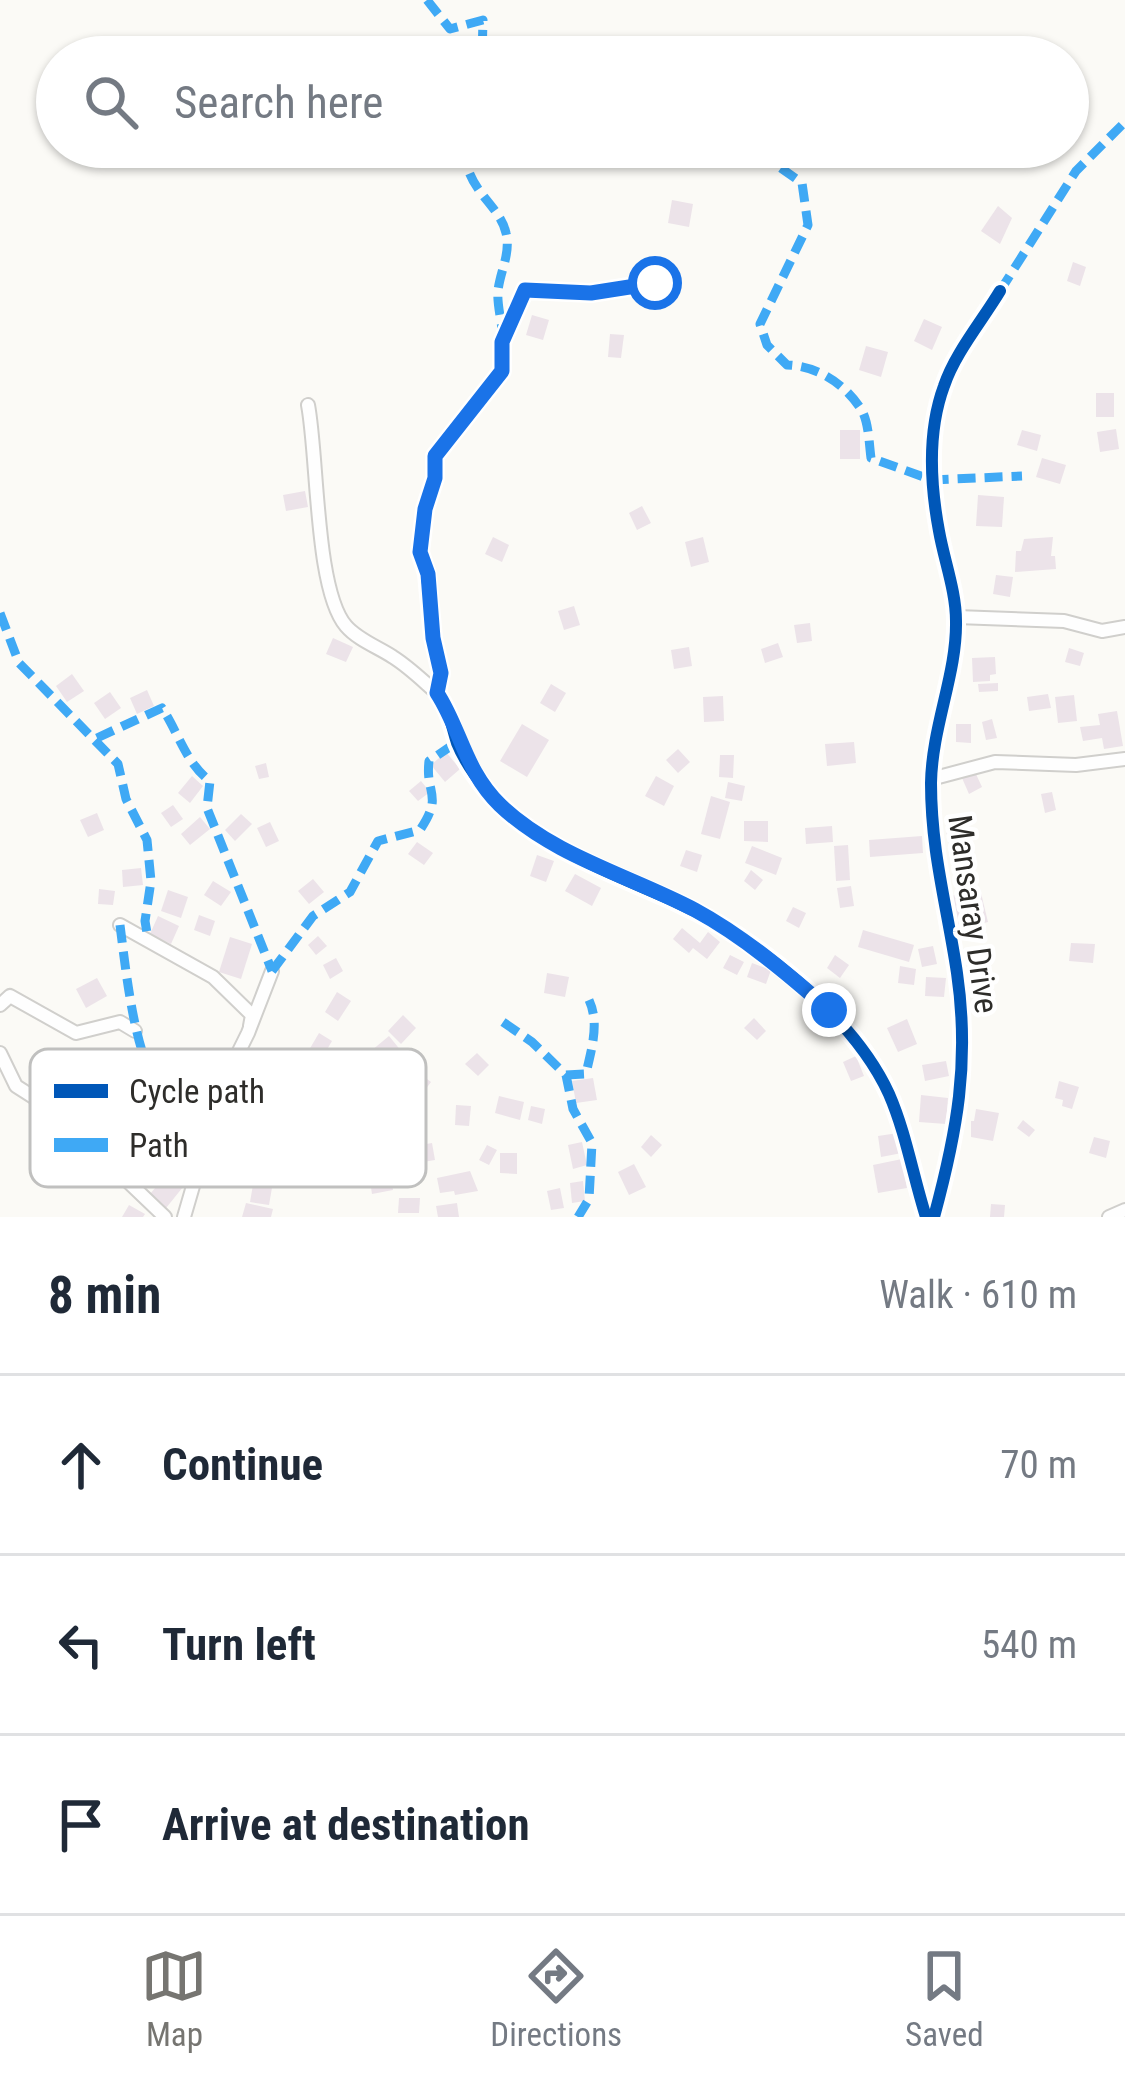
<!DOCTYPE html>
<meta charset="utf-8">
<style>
:root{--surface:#fff;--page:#f2f2f3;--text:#1f2937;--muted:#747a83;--line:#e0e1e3;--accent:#767571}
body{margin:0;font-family:"Roboto Condensed",sans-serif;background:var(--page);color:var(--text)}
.stop{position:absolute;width:36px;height:36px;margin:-27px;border:9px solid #1a73e8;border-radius:50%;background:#fff}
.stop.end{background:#1a73e8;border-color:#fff;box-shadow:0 3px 12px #0008}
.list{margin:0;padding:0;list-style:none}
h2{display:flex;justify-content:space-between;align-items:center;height:156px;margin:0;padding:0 48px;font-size:51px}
h2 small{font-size:39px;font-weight:400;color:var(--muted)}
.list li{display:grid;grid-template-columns:78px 1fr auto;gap:36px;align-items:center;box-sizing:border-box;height:180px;padding:0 48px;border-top:3px solid var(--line)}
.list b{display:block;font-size:45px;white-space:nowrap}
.list em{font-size:39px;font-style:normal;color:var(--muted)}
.icon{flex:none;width:66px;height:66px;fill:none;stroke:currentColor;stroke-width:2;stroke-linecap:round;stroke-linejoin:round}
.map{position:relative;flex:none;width:1125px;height:1217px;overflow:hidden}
.search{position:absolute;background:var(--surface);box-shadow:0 3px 9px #0004;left:36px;right:36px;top:36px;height:132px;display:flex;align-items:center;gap:30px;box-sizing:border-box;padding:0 42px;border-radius:66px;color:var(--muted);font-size:45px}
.sheet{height:696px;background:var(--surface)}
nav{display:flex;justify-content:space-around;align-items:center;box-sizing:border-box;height:168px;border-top:3px solid var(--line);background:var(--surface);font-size:33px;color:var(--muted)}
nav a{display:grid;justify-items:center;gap:6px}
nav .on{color:var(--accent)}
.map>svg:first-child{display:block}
.building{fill:#ece3e9}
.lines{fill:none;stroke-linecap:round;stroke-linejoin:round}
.minor-casing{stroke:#d0cfcc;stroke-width:16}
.minor{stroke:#fefefe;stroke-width:12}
.quiet{stroke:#3fa9f5;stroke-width:9;stroke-dasharray:18 9;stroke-linecap:butt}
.cycleway-casing{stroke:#fff;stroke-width:20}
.cycleway{stroke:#0057b8;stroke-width:12}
.route{stroke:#1a73e8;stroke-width:15}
.labels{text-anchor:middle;stroke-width:9;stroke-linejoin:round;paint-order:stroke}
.street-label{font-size:33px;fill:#2e2d2a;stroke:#fff}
.key{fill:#fff;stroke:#c0c0bf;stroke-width:3}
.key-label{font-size:33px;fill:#2e2d2a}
</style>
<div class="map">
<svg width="1125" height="1217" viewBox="0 0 1125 1217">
<rect width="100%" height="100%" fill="#fbfaf6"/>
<g class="building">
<path d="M672,200L693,204L689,227L668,223Z"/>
<path d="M998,206L1012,218L1000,244L981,231Z"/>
<path d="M1073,262L1086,267L1080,286L1067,281Z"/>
<path d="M532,315L549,320L543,340L526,335Z"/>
<path d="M924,319L942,327L932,350L914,341Z"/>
<path d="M610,334L624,335L621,358L608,357Z"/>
<path d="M866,346L888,352L881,377L859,370Z"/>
<rect x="1096" y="393" width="18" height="24"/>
<path d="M1116,429L1119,449L1100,452L1097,432Z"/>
<rect x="840" y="430" width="20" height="29"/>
<path d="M1022,430L1041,435L1037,451L1017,445Z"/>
<path d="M1042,458L1066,465L1060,484L1036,477Z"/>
<path d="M305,491L308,507L286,511L283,495Z"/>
<path d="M978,495L1004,497L1002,527L976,526Z"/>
<path d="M642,506L651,523L637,530L629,513Z"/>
<path d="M493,537L509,545L502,562L485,554Z"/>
<path d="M703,537L709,562L691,567L685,542Z"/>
<path d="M1053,537L1051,556H1055L1056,569L1015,572L1016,551H1021L1024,539Z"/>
<path d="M996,575L1013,577L1010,597L993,594Z"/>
<path d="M574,606L580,625L564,630L558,611Z"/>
<path d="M810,623L812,641L797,643L794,625Z"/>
<path d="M333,638L353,647L346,662L326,654Z"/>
<path d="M778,643L783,657L765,663L761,649Z"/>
<path d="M689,647L692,666L674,669L671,650Z"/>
<path d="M1069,648L1084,653L1080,666L1065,662Z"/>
<path d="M995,657L996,674L990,675V681L973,682L972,658Z"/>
<path d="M72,674L84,691L67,702L56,686Z"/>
<path d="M998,683V691L979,692L978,684Z"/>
<path d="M551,684L566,693L555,712L540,703Z"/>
<path d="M147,690L154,706L137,714L130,698Z"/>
<path d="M110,692L121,708L105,719L94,703Z"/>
<path d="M1048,694L1051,708L1029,711L1027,697Z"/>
<path d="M1074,695L1077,721L1058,723L1055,697Z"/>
<path d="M723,696L724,721L704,722L703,697Z"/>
<path d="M1117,711L1123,746L1104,749L1102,738L1083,741L1080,727L1100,725L1098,714Z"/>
<path d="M992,719L997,738L986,740L982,722Z"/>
<path d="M522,724L549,740L527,777L500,761Z"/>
<path d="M956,724H971V743L956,742Z"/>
<path d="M854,742L856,763L827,766L825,744Z"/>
<path d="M678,749L690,762L678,773L666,760Z"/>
<path d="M446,752L460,769L445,782L431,765Z"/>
<path d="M720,755H734L733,778L719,777Z"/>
<path d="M266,763L269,777L259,779L255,766Z"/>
<path d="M975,772L982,787L969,794L962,778Z"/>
<path d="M192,776L203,786L190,803L178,793Z"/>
<path d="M656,776L674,786L664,806L645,796Z"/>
<path d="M421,781L430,792L418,801L409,791Z"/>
<path d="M728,782L745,786L742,801L725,798Z"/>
<path d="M1052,792L1056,810L1045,813L1041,794Z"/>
<path d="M711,796L730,802L720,839L701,834Z"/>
<path d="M173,805L183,819L171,827L161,813Z"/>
<path d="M97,813L104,830L88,837L80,820Z"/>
<path d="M241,814L252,824L235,841L225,830Z"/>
<path d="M200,817L210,829L190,845L181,834Z"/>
<path d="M744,821H768V842L744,841Z"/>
<path d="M270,822L279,841L266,847L257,828Z"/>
<path d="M969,825L973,847L951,852L946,831Z"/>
<path d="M832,826L833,842L806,844L805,828Z"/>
<path d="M922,836L923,853L870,857L869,840Z"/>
<path d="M417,842L433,853L424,865L408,854Z"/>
<path d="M848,845L850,880L836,881L834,846Z"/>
<path d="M752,846L782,858L776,875L745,863Z"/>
<path d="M686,850L702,855L697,872L680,866Z"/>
<path d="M971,851L975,872L962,876L956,856Z"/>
<path d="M537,855L554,861L546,882L530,876Z"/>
<path d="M141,868L143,885L123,887L122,870Z"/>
<path d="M751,870L763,880L755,890L744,881Z"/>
<path d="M575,874L601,888L592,906L565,891Z"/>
<path d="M313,879L324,892L309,904L298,891Z"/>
<path d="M213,881L231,892L221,906L204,895Z"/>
<path d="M851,886L854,906L840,908L837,888Z"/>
<path d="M99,889L115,891L113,905L98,904Z"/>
<path d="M980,889L988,922L959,929L951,896Z"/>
<path d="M168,890L188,897L181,918L161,911Z"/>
<path d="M793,907L806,913L799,928L786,921Z"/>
<path d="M199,915L215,921L210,936L194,930Z"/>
<path d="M158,916L179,926L171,944L150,934Z"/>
<path d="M682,928L700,943L708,932L720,942L707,959L693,948L689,953L673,939Z"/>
<path d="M863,930L914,945L909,962L858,947Z"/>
<path d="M318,936L327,946L316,955L308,945Z"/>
<path d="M230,937L252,944L241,979L219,972Z"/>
<path d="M1071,943L1095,944L1093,963L1069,961Z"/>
<path d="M933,946L937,964L922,967L918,949Z"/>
<path d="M730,955L744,962L737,975L723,968Z"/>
<path d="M835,955L849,965L840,978L827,968Z"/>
<path d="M336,958L343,971L330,979L323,965Z"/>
<path d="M752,963L771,970L766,984L747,977Z"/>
<path d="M900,966L916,969L914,985L898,983Z"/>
<path d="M547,973L569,977L565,997L544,993Z"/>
<path d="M926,977L946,978L944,997L925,996Z"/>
<path d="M97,978L107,996L86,1008L76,989Z"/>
<path d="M337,992L351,1001L338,1021L325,1012Z"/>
<path d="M403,1015L416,1028L401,1044L388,1031Z"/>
<path d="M754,1018L766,1031L757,1040L744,1028Z"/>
<path d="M907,1019L917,1044L898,1052L887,1028Z"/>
<path d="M319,1033L332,1041L322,1058L309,1050Z"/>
<path d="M389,1036L406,1057L388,1072L371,1051Z"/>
<path d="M477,1053L489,1065L478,1076L465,1064Z"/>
<path d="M856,1056L864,1076L851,1081L843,1062Z"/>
<path d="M946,1061L949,1076L925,1081L922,1065Z"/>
<path d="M419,1073L431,1082L422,1094L410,1086Z"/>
<path d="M593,1078L597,1100L576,1103L572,1081Z"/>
<path d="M1059,1081L1079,1087L1072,1109L1062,1106L1063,1100L1055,1098Z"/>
<path d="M921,1095L948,1098L946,1124L919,1122Z"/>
<path d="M499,1096L524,1102L520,1120L495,1113Z"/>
<path d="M456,1105L471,1106L469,1126L455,1125Z"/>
<path d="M531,1106L545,1109L542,1124L528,1120Z"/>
<path d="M976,1109L999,1113L993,1141L971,1137V1121H974Z"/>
<path d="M1023,1120L1035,1130L1029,1137L1017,1128Z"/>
<path d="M898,1133L902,1153L881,1157L878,1136Z"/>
<path d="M651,1135L662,1145L651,1157L641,1147Z"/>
<path d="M1094,1137L1110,1141L1106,1158L1089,1153Z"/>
<path d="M582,1142L587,1165L573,1169L568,1145Z"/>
<path d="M432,1143L435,1160L417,1163L415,1146Z"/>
<path d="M487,1145L497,1150L489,1165L479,1160Z"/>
<path d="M500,1153H517V1174L500,1173Z"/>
<path d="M902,1159L907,1188L878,1193L873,1165Z"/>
<path d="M634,1164L646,1187L629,1195L618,1172Z"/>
<path d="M390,1171L393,1190L372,1194L369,1175Z"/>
<path d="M470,1171L478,1191L455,1195L454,1191L440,1193L437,1178Z"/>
<path d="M168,1173L183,1187L166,1208L150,1194Z"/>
<path d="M254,1179L273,1182L269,1205L250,1202Z"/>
<path d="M583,1181L585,1201L572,1203L570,1183Z"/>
<path d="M560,1188L564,1208L551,1210L547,1191Z"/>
<path d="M399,1198H420L419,1213H398Z"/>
<path d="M246,1203L273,1209L271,1217H242Z"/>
<path d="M457,1203L459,1217H438L436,1206Z"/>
<path d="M991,1204L1005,1205L1004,1217H990Z"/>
<path d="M129,1205L145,1214L143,1217H122Z"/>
</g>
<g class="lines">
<g class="minor-casing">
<g id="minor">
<path d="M654,283L591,293L525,290L502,342V371L435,456V478L425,509L420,552L427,574L433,638L441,673L437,693C451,715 450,720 457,743C465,763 483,788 498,803C544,849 616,875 674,901C752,936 853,1015 889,1094C906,1133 913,1176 926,1217"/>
<path d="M308,405C318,457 315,590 346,626C358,640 378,647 393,657C409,667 423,681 437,693"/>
<path d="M957,617L1064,621L1102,631L1125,627"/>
<path d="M931,779L995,762L1076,765L1125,759"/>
<path d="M120,925L213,977L252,1015L250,1026"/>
<path d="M0,1005L10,996L76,1033L120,1022L135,1031"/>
<path d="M0,1053L16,1086L52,1109L165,1217"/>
<path d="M184,1217L207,1138L208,1114L248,1033L272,971"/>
<path d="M934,1217C957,1132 970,1062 957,973C947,906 931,852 931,783C932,726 957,674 956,621C956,591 944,560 939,531C930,483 927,432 944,386C955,353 982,321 1000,291"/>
<path d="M1109,1217L1125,1210"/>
</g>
</g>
<use href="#minor" class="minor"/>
<g class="quiet">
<path d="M427,0L450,29L483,20L482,57"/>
<path d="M466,147C462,188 500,204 506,233C511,254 500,271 498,291C497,304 501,318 502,330"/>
<path d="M766,147L771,161L802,183L808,225L760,324L767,345L787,365C817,366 844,383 861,409C869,422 869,444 871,458L932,480L1022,476"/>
<path d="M1000,291L1076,171L1125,122"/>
<path d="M0,613L19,663L118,764L126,799L147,840L151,881L145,921L148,939"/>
<path d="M97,738L162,708C179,734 186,763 210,781L207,808L272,971"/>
<path d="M120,925C125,964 133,1040 151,1073C165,1096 189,1117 207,1138"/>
<path d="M272,971L313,916L350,892L378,841L420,830C444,794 425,795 429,761L457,742"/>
<path d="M503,1022L532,1042L566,1075L573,1109L592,1143L589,1199L578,1217"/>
<path d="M566,1075L586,1074C591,1050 600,1024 589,1000"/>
</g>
<g class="cycleway-casing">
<g id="cycleway">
<path d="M654,283L591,293L525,290L502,342V371L435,456V478L425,509L420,552L427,574L433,638L441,673L437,693C451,715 450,720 457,743C465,763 483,788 498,803C544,849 616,875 674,901C752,936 853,1015 889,1094C906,1133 913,1176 926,1217"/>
<path d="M934,1217C957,1132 970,1062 957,973C947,906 931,852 931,783C932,726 957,674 956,621C956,591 944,560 939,531C930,483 927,432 944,386C955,353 982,321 1000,291"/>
</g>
</g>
<use href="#cycleway" class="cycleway"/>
</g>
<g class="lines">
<path class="route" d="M655,283L591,293L525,290L502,342V371L435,456V478L425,509L420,552L428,574L433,638L441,673L437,693C461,730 465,771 500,805C553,856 631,876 695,910C743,936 788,974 829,1010"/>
</g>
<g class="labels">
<g class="street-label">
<text transform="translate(974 914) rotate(82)" y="12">Mansaray Drive</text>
</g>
</g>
<rect x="30" y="1049" width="396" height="138" rx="18" class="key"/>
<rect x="54" y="1084" width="54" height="14" fill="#0057b8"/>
<rect x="54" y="1138" width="54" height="14" fill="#3fa9f5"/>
<g class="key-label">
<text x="129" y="1103">Cycle path</text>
<text x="129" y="1157">Path</text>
</g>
</svg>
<div class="stop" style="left:655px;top:283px"></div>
<div class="stop end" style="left:829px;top:1010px"></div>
<div class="search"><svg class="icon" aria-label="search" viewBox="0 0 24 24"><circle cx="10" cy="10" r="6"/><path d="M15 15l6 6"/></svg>Search here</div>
</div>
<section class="sheet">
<h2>8 min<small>Walk · 610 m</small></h2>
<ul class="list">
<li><svg class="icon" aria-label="ahead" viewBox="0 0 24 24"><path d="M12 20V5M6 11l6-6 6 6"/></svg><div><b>Continue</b></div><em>70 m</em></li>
<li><svg class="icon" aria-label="left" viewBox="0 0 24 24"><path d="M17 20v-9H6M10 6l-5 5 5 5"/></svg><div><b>Turn left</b></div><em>540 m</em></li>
<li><svg class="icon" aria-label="arrive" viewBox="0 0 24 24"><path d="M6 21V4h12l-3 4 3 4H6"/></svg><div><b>Arrive at destination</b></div></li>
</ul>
</section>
<nav>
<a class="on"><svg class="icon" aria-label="map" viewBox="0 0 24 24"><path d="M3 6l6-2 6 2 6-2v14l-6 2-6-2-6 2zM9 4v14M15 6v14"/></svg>Map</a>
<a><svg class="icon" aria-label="directions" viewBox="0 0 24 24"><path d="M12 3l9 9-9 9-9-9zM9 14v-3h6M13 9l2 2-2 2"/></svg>Directions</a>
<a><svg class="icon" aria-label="saved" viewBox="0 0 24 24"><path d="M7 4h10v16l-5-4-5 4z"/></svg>Saved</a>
</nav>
